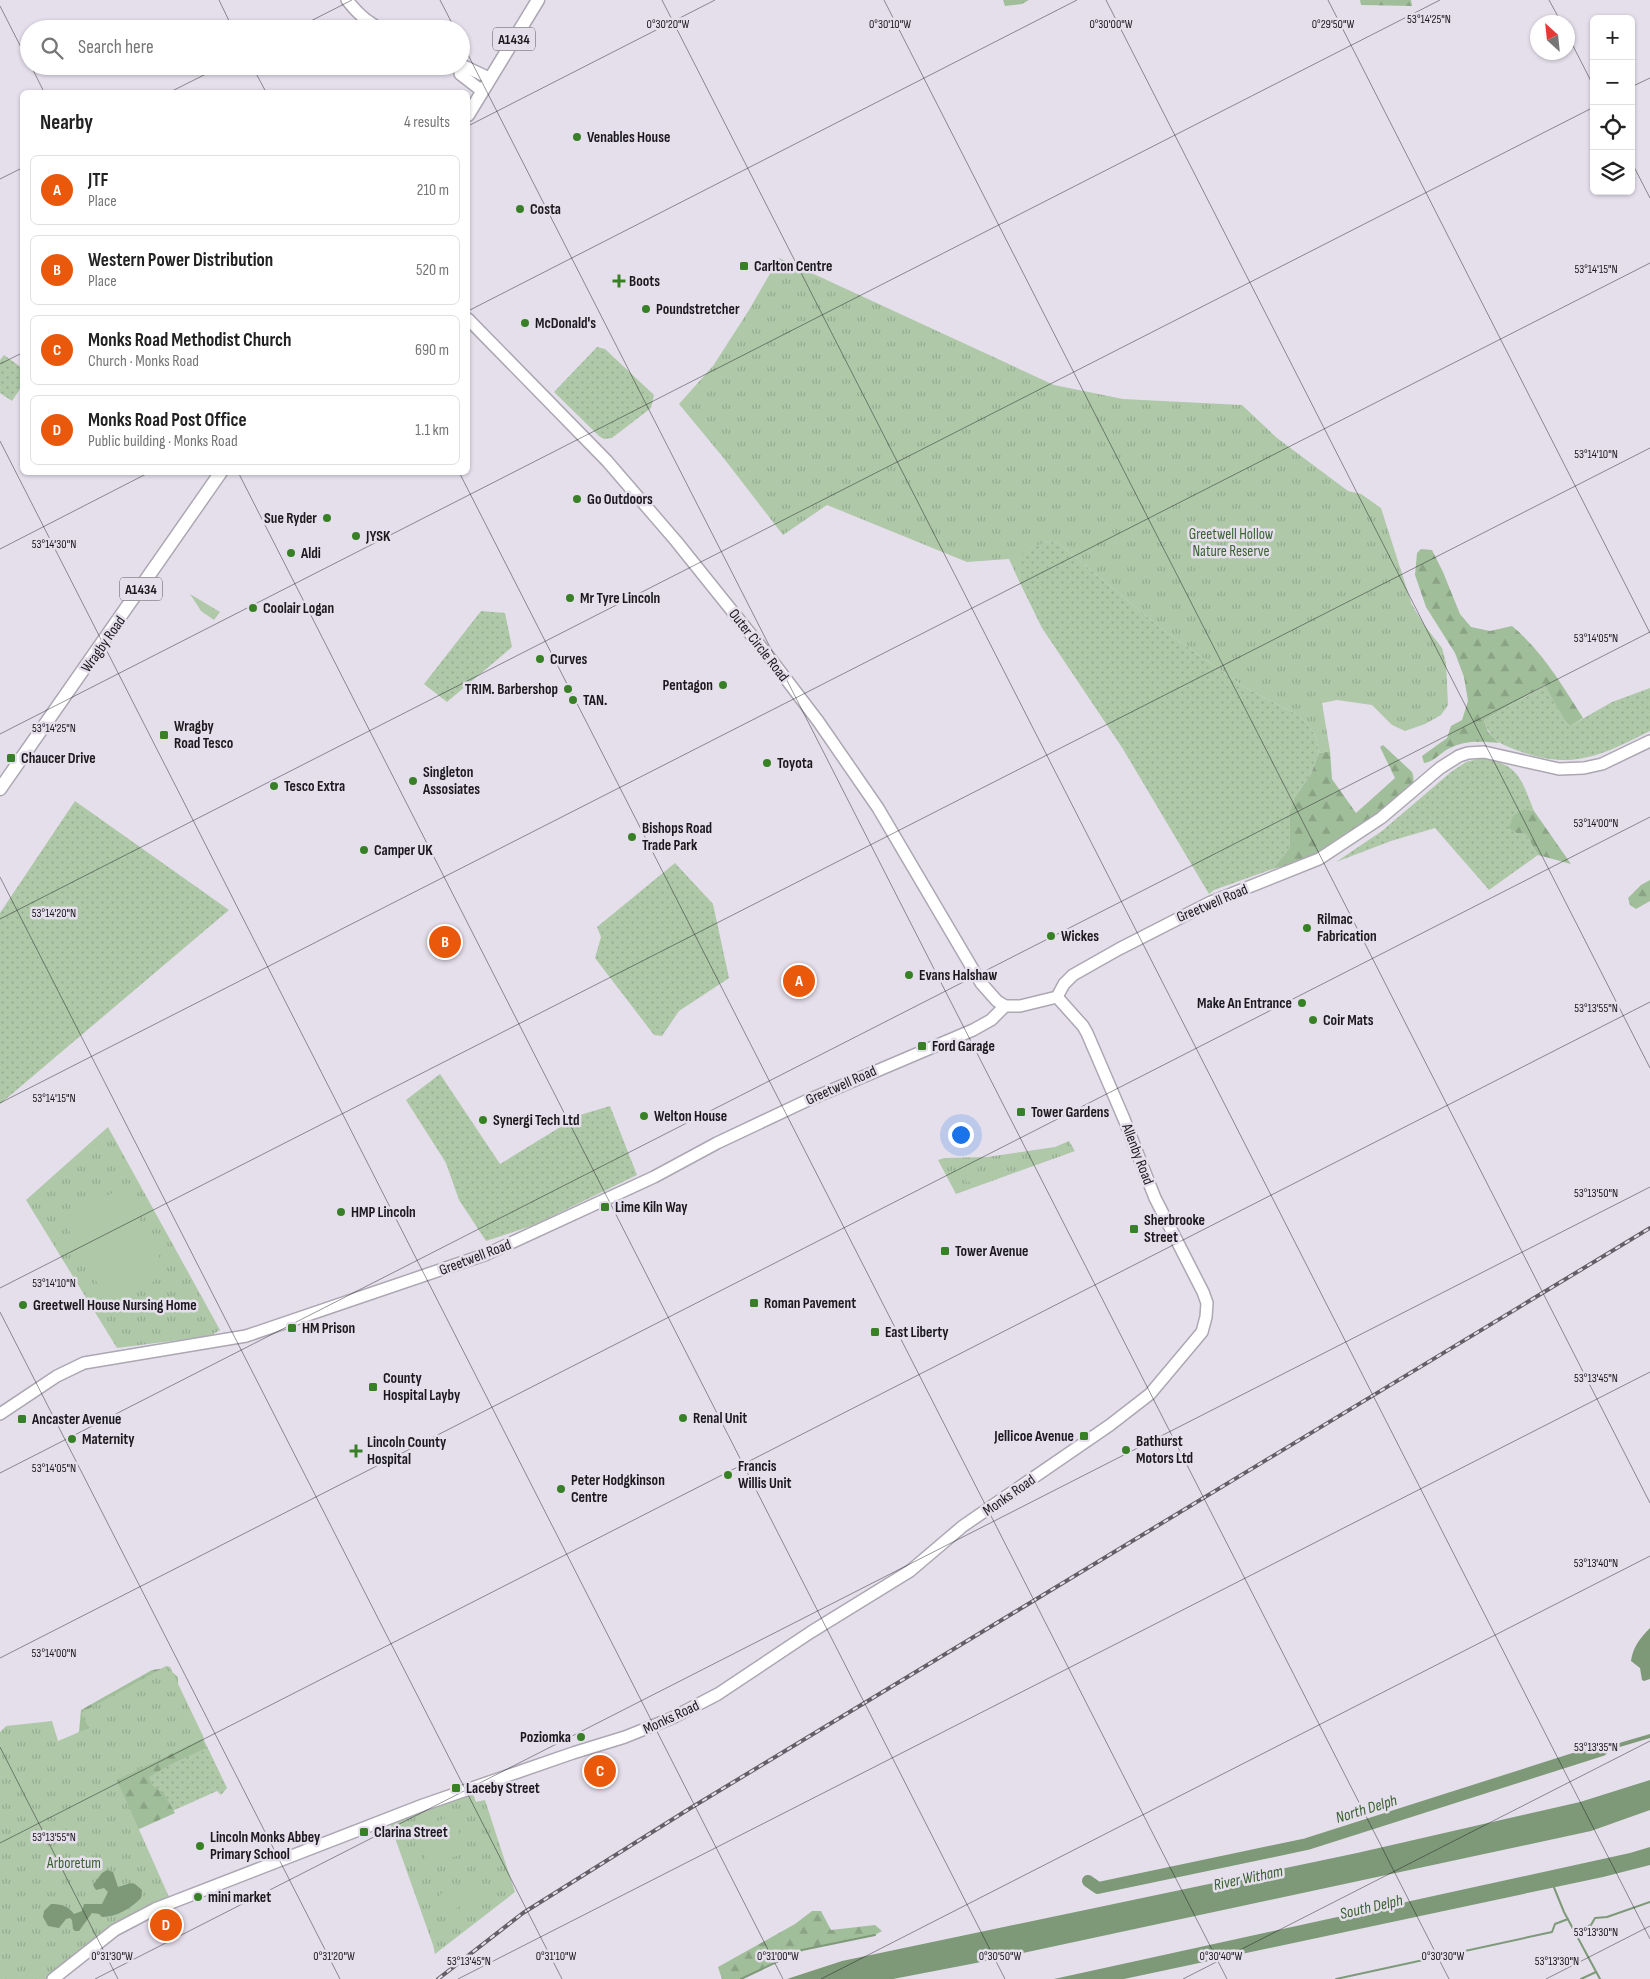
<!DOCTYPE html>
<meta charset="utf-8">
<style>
:root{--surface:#fff;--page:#f6f6f6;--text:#222;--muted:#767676;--line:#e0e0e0;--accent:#ea580c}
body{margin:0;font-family:"Sofia Sans Condensed",sans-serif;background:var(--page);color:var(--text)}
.controls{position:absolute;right:15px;top:15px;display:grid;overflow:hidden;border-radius:8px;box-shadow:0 1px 4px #0004}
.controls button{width:45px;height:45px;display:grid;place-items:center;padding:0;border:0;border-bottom:1px solid var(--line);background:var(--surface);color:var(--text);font:25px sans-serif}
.compass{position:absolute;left:1530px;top:15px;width:45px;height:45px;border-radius:50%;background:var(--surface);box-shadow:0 1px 4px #0004;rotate:333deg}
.you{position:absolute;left:960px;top:1134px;width:18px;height:18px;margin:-12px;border:4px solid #fff;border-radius:50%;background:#1a73e8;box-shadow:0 0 0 8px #1a73e833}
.badge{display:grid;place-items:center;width:32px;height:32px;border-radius:50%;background:var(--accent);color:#fff;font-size:16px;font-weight:700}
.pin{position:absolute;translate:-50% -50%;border:2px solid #fff;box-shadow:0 1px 5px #0006}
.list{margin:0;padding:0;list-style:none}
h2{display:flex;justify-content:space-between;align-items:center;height:65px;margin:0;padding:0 20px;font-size:21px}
h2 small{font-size:16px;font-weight:400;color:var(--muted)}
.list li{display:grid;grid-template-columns:32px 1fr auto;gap:15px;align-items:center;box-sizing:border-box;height:70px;margin:0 10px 10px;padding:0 10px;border:1px solid var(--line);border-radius:8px}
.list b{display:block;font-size:19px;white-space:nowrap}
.list p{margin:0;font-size:16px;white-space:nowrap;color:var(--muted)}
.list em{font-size:16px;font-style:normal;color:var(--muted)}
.icon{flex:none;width:28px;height:28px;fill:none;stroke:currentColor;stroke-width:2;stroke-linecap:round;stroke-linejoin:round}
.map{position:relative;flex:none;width:1650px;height:1979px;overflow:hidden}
.search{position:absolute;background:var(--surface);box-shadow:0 1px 4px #0004;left:20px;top:20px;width:450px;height:55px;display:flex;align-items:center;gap:12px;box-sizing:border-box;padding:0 18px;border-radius:28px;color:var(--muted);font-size:19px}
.panel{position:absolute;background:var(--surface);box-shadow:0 1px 4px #0004;left:20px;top:90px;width:450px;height:385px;border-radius:8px}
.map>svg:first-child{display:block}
.grass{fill:url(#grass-dots)}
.forest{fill:url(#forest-firs)}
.park{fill:url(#park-tufts)}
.pitch{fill:#aec8a8}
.water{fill:#7d9977}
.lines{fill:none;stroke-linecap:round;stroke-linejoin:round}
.stream{stroke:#7d9977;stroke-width:2}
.river{stroke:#7d9977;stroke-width:12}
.secondary-casing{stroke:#aca7b3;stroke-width:14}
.primary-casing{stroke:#aca7b3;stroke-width:15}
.secondary{stroke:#fff;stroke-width:11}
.primary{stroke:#fff;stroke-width:12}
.rail-casing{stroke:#635f67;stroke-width:4}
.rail{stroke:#e5dfec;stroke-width:2;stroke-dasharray:5.5;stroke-linecap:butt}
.ticks{fill:none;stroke:#1b191e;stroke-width:1;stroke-opacity:0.45}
.poi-dot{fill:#388025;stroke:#e5dfec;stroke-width:2}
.labels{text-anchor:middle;stroke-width:5;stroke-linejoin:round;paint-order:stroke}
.shield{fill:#e5dfec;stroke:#58545c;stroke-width:1}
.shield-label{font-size:14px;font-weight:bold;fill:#1b191e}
.poi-label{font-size:15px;font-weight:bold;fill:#1b191e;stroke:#e5dfec;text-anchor:start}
.park-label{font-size:15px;fill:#3a6231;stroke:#e5dfec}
.street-label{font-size:15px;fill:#1b191e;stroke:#e5dfec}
.water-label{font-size:16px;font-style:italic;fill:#396130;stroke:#e5dfec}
.ticks-label{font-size:12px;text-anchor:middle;fill:#1b191e;stroke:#e5dfec;stroke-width:5;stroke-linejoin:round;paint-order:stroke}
</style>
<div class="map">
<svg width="1650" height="1979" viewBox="0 0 1650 1979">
<defs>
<pattern id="grass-dots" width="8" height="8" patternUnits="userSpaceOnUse" patternTransform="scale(1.25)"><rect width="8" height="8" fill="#aec8a8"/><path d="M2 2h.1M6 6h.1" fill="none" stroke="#95ab90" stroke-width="1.8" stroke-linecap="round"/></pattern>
<pattern id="forest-firs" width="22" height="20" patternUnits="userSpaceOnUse" patternTransform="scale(1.25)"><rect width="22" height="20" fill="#a1be9a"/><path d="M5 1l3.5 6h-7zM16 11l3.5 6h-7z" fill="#8aa384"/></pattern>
<pattern id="park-tufts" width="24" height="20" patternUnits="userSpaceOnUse" patternTransform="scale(1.25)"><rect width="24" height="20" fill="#aec8a8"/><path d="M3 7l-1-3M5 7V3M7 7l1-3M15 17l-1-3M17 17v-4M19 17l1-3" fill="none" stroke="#95ab90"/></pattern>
</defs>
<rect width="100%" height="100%" fill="#e5dfec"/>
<g class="grass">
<path d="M597,347L605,349L654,395L651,408L612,438L604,439L599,436L554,392Z"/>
<path d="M4,355L22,368V386L12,401L0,393V360Z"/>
<path d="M1047,541L1058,543L1162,629L1246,688L1296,714L1307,723L1316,737L1319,753L1311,774L1295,797L1290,847L1273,869L1214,890L1209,894L1123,749L1042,628L1019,581L1020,554Z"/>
<path d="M481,611L505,613L512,647L447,702L424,684Z"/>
<path d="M1546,685L1565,721L1570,726L1612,702L1650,688V731C1602,755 1572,771 1519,751C1500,744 1490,740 1484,720Z"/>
<path d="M1482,758C1519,764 1521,779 1534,811L1524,809L1517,833L1526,834L1538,855L1489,890L1435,828L1391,841L1336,862L1382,831L1451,772L1466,762Z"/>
<path d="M75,801L229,910L0,1104V913Z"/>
<path d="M675,863L713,904L729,978L679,1011L662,1036L654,1035L595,958L601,937L597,927Z"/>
<path d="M440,1074L500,1164L580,1115L610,1106L637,1175L534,1225L486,1241L459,1200L446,1163L406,1100Z"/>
<path d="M203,1738L227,1788L221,1795L217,1791L141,1825L119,1780Z"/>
</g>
<g class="forest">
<path d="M1003,0H1029L1022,4L1005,6Z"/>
<path d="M1360,0H1411L1412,6L1361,5Z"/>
<path d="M1421,549L1432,550L1443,572L1460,614L1471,627L1490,631L1512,626C1543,652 1562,685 1583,718L1570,726L1565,721L1545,685L1484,720L1488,732L1499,743C1482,741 1464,740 1448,749C1439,754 1434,762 1424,763L1422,756L1447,738L1451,726L1462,720L1468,701L1464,677L1455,653L1426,607L1415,575L1417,553Z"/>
<path d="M1383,745L1412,772C1414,777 1414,782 1412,787C1403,799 1342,842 1328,850C1310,859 1292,864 1273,869L1290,847V812L1295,797L1311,774L1319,753L1330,751L1332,779L1356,813L1395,778L1380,747Z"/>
<path d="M1524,809L1534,811L1571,864L1538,855L1526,834L1517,833L1509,828L1513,816Z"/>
<path d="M1650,880V901L1636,909L1630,905L1628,898L1641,885Z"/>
<path d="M167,1668L178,1677V1692L206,1748L171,1764L149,1777L152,1785L164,1794L175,1813L137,1830L62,1742L79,1732L81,1710L152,1670Z"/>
<path d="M812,1911H821L831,1930L875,1925L882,1931L875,1935L802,1950L741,1979H722L718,1967L795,1924Z"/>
</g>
<g class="park">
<path d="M779,258L1054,385L1123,399L1242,405L1277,438L1348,491L1361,494L1381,508L1412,605L1425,626L1442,648L1446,663L1448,705L1441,715L1425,724L1405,731L1392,725L1372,705L1337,700L1322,703L1330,751L1319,753L1316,737L1307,723L1296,714L1246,688L1162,629L1058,543L1047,541L1021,554L1019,581L1009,559L967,562L827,505L783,535L722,456L679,404L713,366L749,310Z"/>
<path d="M190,594L220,612L214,620L201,611Z"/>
<path d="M108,1127L220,1330L210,1336L117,1348L26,1200Z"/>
<path d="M1069,1141L1075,1151L956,1194L938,1160L944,1158L987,1157L1055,1147Z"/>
<path d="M166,1666L170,1667L204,1738L117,1780L169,1897L115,1923L50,1979H0V1732L6,1726L52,1721L58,1741L89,1728L81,1713Z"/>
<path d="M472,1791L476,1802L485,1800L515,1892L435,1954L433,1945L389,1821Z"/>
</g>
<g class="pitch">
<path d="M965,1160H977L978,1181L966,1182Z"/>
<path d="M122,1188L168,1273L109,1305L63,1219Z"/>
<path d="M453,1816L466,1853L428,1865L416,1828Z"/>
<path d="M471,1881L477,1892L478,1899L447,1912L443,1906L440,1894Z"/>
</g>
<g class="water">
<path d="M1650,1628V1679L1644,1681L1642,1680L1640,1668L1631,1661C1633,1647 1640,1638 1650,1628Z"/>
<path d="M1650,1734V1738L1586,1757L1585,1753Z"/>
<path d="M1650,1780V1810L1591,1831L976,1963L893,1979H787L842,1961L1357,1853L1580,1802Z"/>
<path d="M1650,1847V1865L1603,1877L1124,1979H1054L1630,1853Z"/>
<path d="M107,1870L113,1872L118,1887L131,1883L135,1884L142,1890L141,1898C131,1908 117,1917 102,1917L99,1914L92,1913L79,1931H75L73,1929L72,1920L70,1918L66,1919L59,1928L48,1926L43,1917L44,1911L51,1904C61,1904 68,1906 74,1914L82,1911L84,1904H102L108,1892L104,1888L96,1890L93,1885L102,1873Z"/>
</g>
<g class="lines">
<g class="stream">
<path d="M1553,1885L1564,1912L1600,1979"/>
<path d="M1575,1932L1591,1925L1595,1918L1607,1917L1650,1902"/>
<path d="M741,1979L802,1950L875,1935"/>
<path d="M1336,1979L1552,1932L1555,1924L1568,1919"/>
<path d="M1581,1979L1596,1972"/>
</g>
<path class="river" d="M1088,1881L1098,1888L1307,1844L1602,1750"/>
<g class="secondary-casing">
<g id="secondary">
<path d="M347,0C357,13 367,23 382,29"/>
<path d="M459,66L466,67L489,78"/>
<path d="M460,67V74L482,91"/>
<path d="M468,319L607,461L676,541L773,662L818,721L878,808L981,983L997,1001L1005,1006"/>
<path d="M0,1414L57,1376L84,1363L246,1336L487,1254L654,1177L717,1143L806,1101L973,1030L991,1020L1005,1006H1020L1057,997L1064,984L1073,975L1119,949L1211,902L1319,859L1381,818L1440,768L1459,756L1468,753L1484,752L1559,769L1584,768L1602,764L1650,741"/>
<path d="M53,1979L115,1930L155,1909L423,1805L573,1753L625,1737L672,1718L718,1694L811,1632L910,1571L963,1526L1110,1425L1150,1394L1202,1332L1206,1317L1207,1303L1203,1292L1155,1198L1124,1119L1087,1033L1083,1026L1057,997"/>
</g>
</g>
<g class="primary-casing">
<g id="primary">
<path d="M468,115L538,0"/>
<path d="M0,789L221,472"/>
</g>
</g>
<use href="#secondary" class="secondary"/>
<use href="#primary" class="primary"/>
<g class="rail-casing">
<path id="rail" d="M438,1979L523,1913L689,1809L1650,1228"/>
</g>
<use href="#rail" class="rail"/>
</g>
<path class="ticks" d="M219,0L233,29M440,0L455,29M662,0L1650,1939M884,0L1650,1503M1106,0L1650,1068M1328,0L1650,633M1549,0L1561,22M0,6L29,63M295,29L352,0M1568,36L1594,87M461,41L1449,1979M31,66L44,92M252,66L266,92M1631,87L1650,78M170,92L222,66M468,126L715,0M1631,161L1650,198M0,179L22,168M468,311L1077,0M0,364L22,353M0,441L783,1979M238,472L1005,1979M459,472L1227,1979M0,549L150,472M0,734L1440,0M0,877L562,1979M0,919L1594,107M0,1103L1650,263M0,1288L1650,448M0,1312L340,1979M0,1473L1650,632M0,1658L1650,817M0,1747L118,1979M0,1843L1650,1002M95,1979L1650,1187M458,1979L1650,1372M821,1979L1650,1556M1183,1979L1650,1741M1546,1979L1650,1926"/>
<g class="poi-dot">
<circle cx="577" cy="137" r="5"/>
<circle cx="520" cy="209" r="5"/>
<rect x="739" y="261" width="10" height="10" rx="2.5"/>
<path d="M616.5 273.5h5v5h5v5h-5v5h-5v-5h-5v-5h5z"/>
<circle cx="646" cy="309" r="5"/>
<circle cx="525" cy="323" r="5"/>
<circle cx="577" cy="499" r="5"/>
<circle cx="327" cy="518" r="5"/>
<circle cx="356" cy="536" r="5"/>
<circle cx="291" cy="553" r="5"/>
<circle cx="570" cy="598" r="5"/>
<circle cx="253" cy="608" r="5"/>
<circle cx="540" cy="659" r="5"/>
<circle cx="723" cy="685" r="5"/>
<circle cx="568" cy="689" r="5"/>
<circle cx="573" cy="700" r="5"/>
<rect x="159" y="730" width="10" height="10" rx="2.5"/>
<rect x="6" y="753" width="10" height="10" rx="2.5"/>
<circle cx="767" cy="763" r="5"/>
<circle cx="413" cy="781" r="5"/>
<circle cx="274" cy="786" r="5"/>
<circle cx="632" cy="837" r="5"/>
<circle cx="364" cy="850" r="5"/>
<circle cx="1307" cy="928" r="5"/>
<circle cx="1051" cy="936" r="5"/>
<circle cx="909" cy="975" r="5"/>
<circle cx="1302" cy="1003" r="5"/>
<circle cx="1313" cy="1020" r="5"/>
<rect x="917" y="1041" width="10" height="10" rx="2.5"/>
<rect x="1016" y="1107" width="10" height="10" rx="2.5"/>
<circle cx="644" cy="1116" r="5"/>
<circle cx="483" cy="1120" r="5"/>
<rect x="600" y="1202" width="10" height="10" rx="2.5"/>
<circle cx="341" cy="1212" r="5"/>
<rect x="1129" y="1224" width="10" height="10" rx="2.5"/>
<rect x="940" y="1246" width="10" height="10" rx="2.5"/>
<rect x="749" y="1298" width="10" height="10" rx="2.5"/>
<circle cx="23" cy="1305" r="5"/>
<rect x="287" y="1323" width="10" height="10" rx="2.5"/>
<rect x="870" y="1327" width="10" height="10" rx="2.5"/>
<rect x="368" y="1382" width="10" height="10" rx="2.5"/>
<circle cx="683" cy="1418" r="5"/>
<rect x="17" y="1414" width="10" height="10" rx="2.5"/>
<rect x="1079" y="1431" width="10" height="10" rx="2.5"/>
<circle cx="72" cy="1439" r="5"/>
<circle cx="1126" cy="1450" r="5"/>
<path d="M353.5 1443.5h5v5h5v5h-5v5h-5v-5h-5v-5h5z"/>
<circle cx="728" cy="1475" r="5"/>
<circle cx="561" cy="1489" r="5"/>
<circle cx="581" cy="1737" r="5"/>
<rect x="451" y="1783" width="10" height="10" rx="2.5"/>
<rect x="359" y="1827" width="10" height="10" rx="2.5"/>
<circle cx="200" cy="1846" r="5"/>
<circle cx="198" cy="1897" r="5"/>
</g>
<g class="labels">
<g class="shield">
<rect x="493" y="27.5" width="42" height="23" rx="4"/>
<rect x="120" y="577.5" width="42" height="23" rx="4"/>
</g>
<g class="shield-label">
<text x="514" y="44">A1434</text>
<text x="141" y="594">A1434</text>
</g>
<g class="poi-label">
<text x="587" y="142">Venables House</text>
<text x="530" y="214">Costa</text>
<text x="754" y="271">Carlton Centre</text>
<text x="629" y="286">Boots</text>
<text x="656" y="314">Poundstretcher</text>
<text x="535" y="328">McDonald's</text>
<text x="587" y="504">Go Outdoors</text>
<text x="317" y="523" text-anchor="end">Sue Ryder</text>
<text x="366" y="541">JYSK</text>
<text x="301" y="558">Aldi</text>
<text x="580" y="603">Mr Tyre Lincoln</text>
<text x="263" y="613">Coolair Logan</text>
<text x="550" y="664">Curves</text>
<text x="713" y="690" text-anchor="end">Pentagon</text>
<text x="558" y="694" text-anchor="end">TRIM. Barbershop</text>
<text x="583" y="705">TAN.</text>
<text x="174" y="731">Wragby<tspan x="174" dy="17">Road Tesco</tspan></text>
<text x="21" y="763">Chaucer Drive</text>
<text x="777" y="768">Toyota</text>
<text x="423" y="777">Singleton<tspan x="423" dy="17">Assosiates</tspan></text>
<text x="284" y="791">Tesco Extra</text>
<text x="642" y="833">Bishops Road<tspan x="642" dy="17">Trade Park</tspan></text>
<text x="374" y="855">Camper UK</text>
<text x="1317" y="924">Rilmac<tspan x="1317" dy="17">Fabrication</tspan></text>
<text x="1061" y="941">Wickes</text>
<text x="919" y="980">Evans Halshaw</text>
<text x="1292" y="1008" text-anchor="end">Make An Entrance</text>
<text x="1323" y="1025">Coir Mats</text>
<text x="932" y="1051">Ford Garage</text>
<text x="1031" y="1117">Tower Gardens</text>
<text x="654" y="1121">Welton House</text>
<text x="493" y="1125">Synergi Tech Ltd</text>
<text x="615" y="1212">Lime Kiln Way</text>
<text x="351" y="1217">HMP Lincoln</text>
<text x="1144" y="1225">Sherbrooke<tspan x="1144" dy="17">Street</tspan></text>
<text x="955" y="1256">Tower Avenue</text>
<text x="764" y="1308">Roman Pavement</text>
<text x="33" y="1310">Greetwell House Nursing Home</text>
<text x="302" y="1333">HM Prison</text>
<text x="885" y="1337">East Liberty</text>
<text x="383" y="1383">County<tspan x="383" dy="17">Hospital Layby</tspan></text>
<text x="693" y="1423">Renal Unit</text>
<text x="32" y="1424">Ancaster Avenue</text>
<text x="1074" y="1441" text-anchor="end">Jellicoe Avenue</text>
<text x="82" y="1444">Maternity</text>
<text x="1136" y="1446">Bathurst<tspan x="1136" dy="17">Motors Ltd</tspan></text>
<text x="367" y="1447">Lincoln County<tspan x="367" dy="17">Hospital</tspan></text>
<text x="738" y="1471">Francis<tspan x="738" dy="17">Willis Unit</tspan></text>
<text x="571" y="1485">Peter Hodgkinson<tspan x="571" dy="17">Centre</tspan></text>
<text x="571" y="1742" text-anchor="end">Poziomka</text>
<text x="466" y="1793">Laceby Street</text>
<text x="374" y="1837">Clarina Street</text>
<text x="210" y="1842">Lincoln Monks Abbey<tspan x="210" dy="17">Primary School</tspan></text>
<text x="208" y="1902">mini market</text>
</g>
<g class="park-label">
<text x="1231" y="539">Greetwell Hollow<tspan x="1231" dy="17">Nature Reserve</tspan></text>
<text x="74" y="1868">Arboretum</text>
</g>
<g class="street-label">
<text transform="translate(103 644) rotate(-55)" y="5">Wragby Road</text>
<text transform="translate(759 645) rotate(52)" y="5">Outer Circle Road</text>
<text transform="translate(1212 903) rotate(-23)" y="5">Greetwell Road</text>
<text transform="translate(841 1085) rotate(-24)" y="5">Greetwell Road</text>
<text transform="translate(1138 1154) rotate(69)" y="5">Allenby Road</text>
<text transform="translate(475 1257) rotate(-21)" y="5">Greetwell Road</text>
<text transform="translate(1009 1495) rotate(-35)" y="5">Monks Road</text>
<text transform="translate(671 1717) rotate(-25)" y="5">Monks Road</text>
</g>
<g class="water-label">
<text transform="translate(1366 1808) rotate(-17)" y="6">North Delph</text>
<text transform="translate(1248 1877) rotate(-12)" y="6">River Witham</text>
<text transform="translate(1371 1906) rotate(-13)" y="6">South Delph</text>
</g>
</g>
<g class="ticks-label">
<text x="1429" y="23">53°14'25"N</text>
<text x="668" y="28">0°30'20"W</text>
<text x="890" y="28">0°30'10"W</text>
<text x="1111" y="28">0°30'00"W</text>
<text x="1333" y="28">0°29'50"W</text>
<text x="1596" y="273">53°14'15"N</text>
<text x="1596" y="458">53°14'10"N</text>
<text x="54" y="548">53°14'30"N</text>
<text x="1596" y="642">53°14'05"N</text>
<text x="54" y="732">53°14'25"N</text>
<text x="1596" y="827">53°14'00"N</text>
<text x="54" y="917">53°14'20"N</text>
<text x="1596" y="1012">53°13'55"N</text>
<text x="54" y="1102">53°14'15"N</text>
<text x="1596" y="1197">53°13'50"N</text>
<text x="54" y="1287">53°14'10"N</text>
<text x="1596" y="1382">53°13'45"N</text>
<text x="54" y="1472">53°14'05"N</text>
<text x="1596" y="1567">53°13'40"N</text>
<text x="54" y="1657">53°14'00"N</text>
<text x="1596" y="1751">53°13'35"N</text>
<text x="54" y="1841">53°13'55"N</text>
<text x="1596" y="1936">53°13'30"N</text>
<text x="112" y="1960">0°31'30"W</text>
<text x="334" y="1960">0°31'20"W</text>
<text x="556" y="1960">0°31'10"W</text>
<text x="778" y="1960">0°31'00"W</text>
<text x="1000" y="1960">0°30'50"W</text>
<text x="1221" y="1960">0°30'40"W</text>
<text x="1443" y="1960">0°30'30"W</text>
<text x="469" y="1965">53°13'45"N</text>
<text x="1557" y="1965">53°13'30"N</text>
</g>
</svg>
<div class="controls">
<button>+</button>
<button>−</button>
<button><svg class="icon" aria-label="locate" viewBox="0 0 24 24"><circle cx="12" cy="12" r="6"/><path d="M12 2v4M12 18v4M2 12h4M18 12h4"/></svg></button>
<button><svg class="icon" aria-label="layers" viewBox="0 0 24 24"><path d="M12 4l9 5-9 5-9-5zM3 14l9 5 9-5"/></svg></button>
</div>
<svg class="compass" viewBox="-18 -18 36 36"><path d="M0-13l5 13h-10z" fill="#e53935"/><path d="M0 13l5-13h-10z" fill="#767676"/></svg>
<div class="you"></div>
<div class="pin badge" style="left:799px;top:981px">A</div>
<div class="pin badge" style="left:445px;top:942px">B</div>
<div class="pin badge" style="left:600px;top:1771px">C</div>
<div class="pin badge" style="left:166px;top:1925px">D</div>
<div class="search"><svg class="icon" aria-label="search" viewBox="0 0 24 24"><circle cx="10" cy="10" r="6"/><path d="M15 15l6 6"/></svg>Search here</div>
<section class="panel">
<h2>Nearby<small>4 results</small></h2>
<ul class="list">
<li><span class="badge">A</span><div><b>JTF</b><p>Place</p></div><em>210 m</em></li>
<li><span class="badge">B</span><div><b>Western Power Distribution</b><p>Place</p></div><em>520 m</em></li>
<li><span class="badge">C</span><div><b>Monks Road Methodist Church</b><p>Church · Monks Road</p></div><em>690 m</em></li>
<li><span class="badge">D</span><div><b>Monks Road Post Office</b><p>Public building · Monks Road</p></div><em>1.1 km</em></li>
</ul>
</section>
</div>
